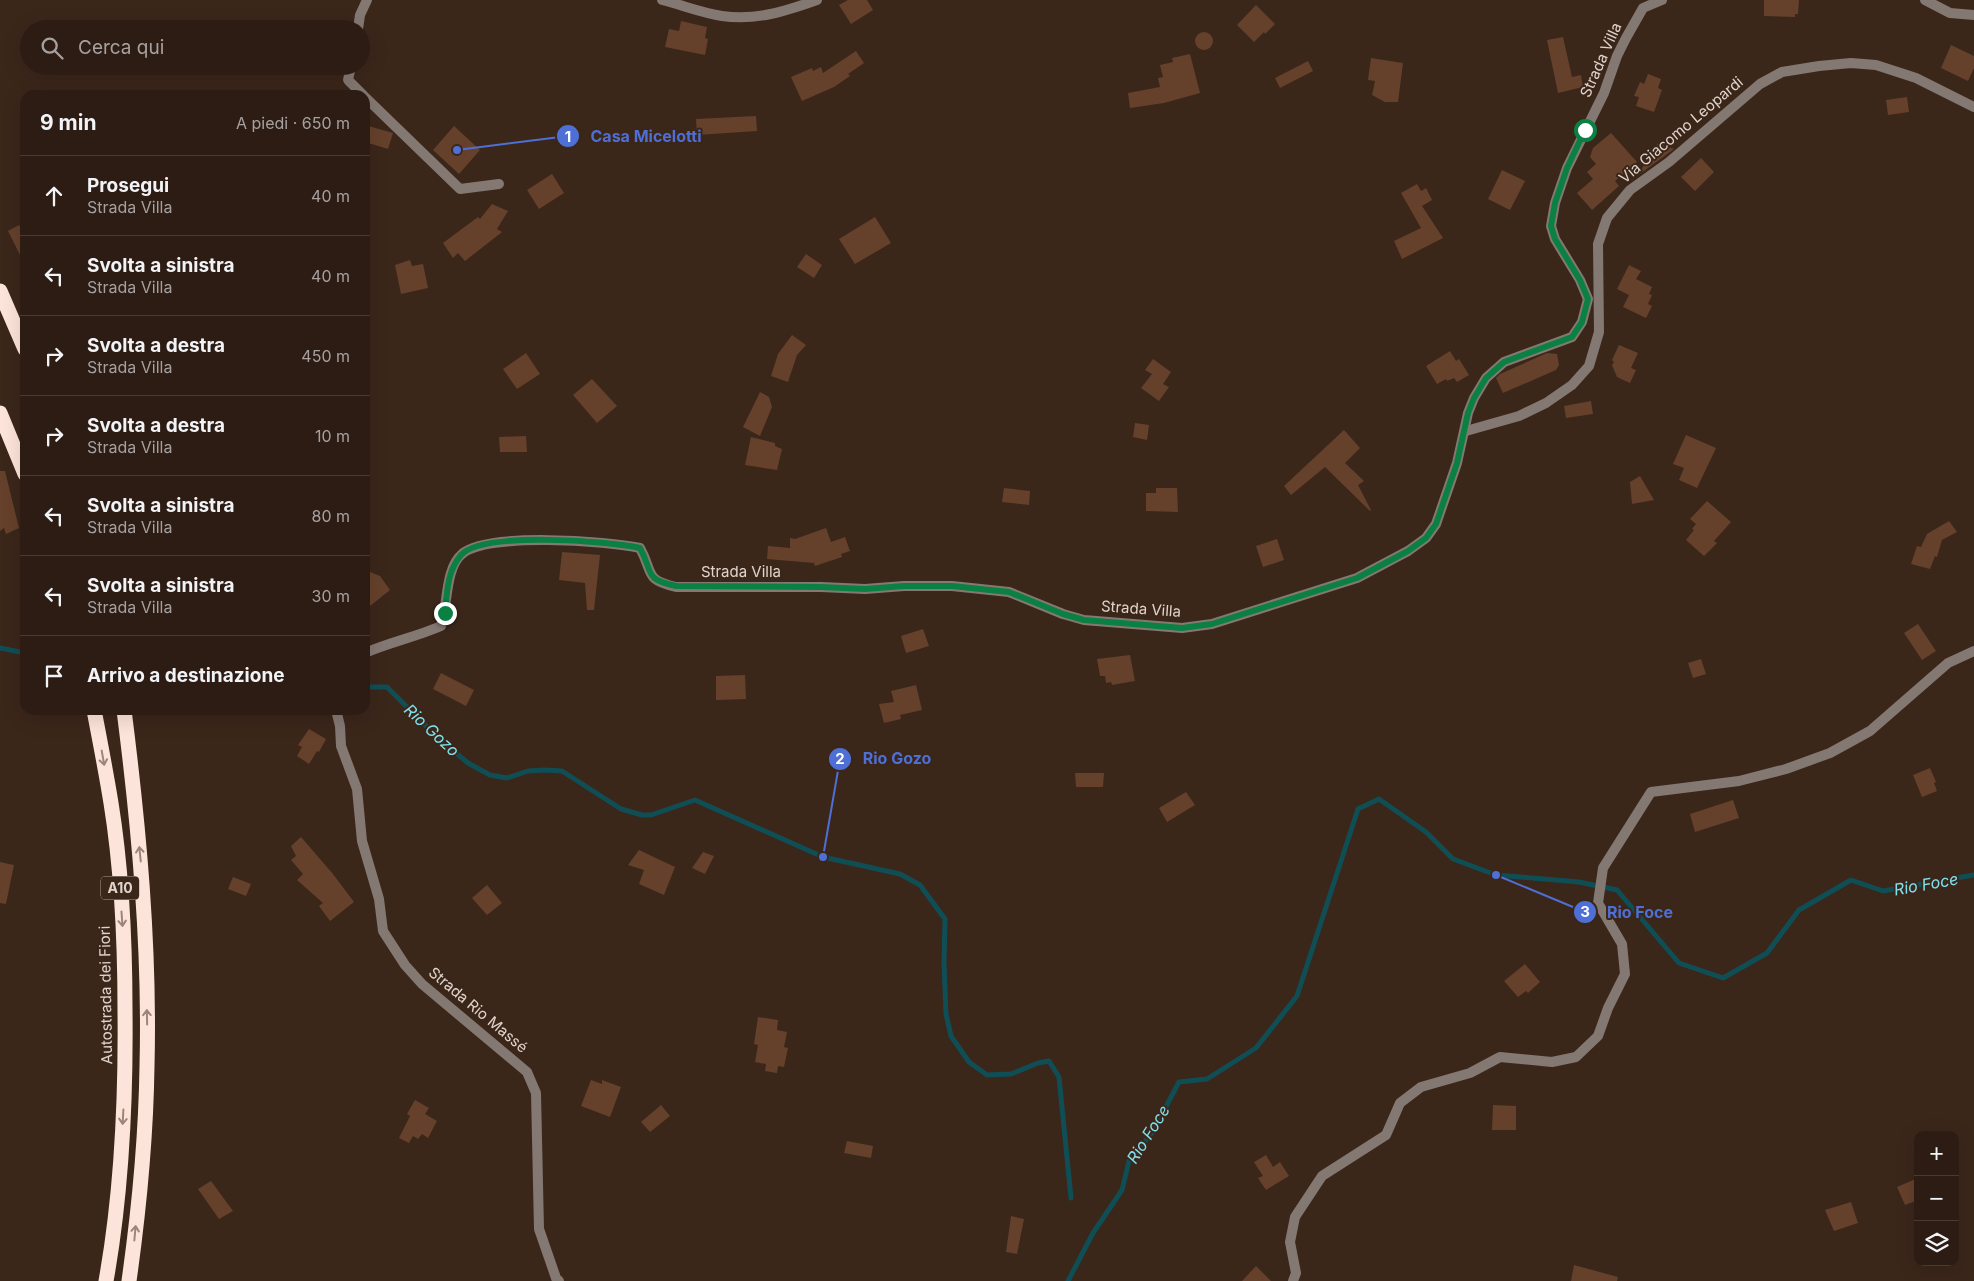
<!DOCTYPE html>
<html lang="it">
<meta charset="utf-8">
<style>
:root{--surface:#2c1c14;--page:#34251d;--text:#f1f3f6;--muted:#a6a1a0;--line:#483a34}
body{margin:0;font-family:Inter,sans-serif;background:var(--page);color:var(--text)}
.controls{position:absolute;right:15px;bottom:15px;display:grid;overflow:hidden;border-radius:10px;box-shadow:0 5px 20px #0002}
.controls button{width:45px;height:45px;display:grid;place-items:center;padding:0;border:0;border-bottom:1px solid var(--line);background:var(--surface);color:var(--text);font:25px sans-serif}
.stop{position:absolute;width:15px;height:15px;margin:-11px;border:4px solid #0b8043;border-radius:50%;background:#fff}
.stop.end{background:#0b8043;border-color:#fff;box-shadow:0 1px 5px #0008}
.list{margin:0;padding:0;list-style:none}
h2{display:flex;justify-content:space-between;align-items:center;height:65px;margin:0;padding:0 20px;font-size:21px}
h2 small{font-size:16px;font-weight:400;color:var(--muted)}
.list li{display:grid;grid-template-columns:32px 1fr auto;gap:15px;align-items:center;box-sizing:border-box;height:80px;padding:0 20px;border-top:1px solid var(--line)}
.list b{display:block;font-size:19px;white-space:nowrap}
.list p{margin:0;font-size:16px;white-space:nowrap;color:var(--muted)}
.list em{font-size:16px;font-style:normal;color:var(--muted)}
.icon{flex:none;width:28px;height:28px;fill:none;stroke:currentColor;stroke-width:2;stroke-linecap:round;stroke-linejoin:round}
.map{position:relative;flex:none;width:1974px;height:1281px;overflow:hidden}
.search{position:absolute;background:var(--surface);box-shadow:0 5px 20px #0002;left:20px;top:20px;width:350px;height:55px;display:flex;align-items:center;gap:12px;box-sizing:border-box;padding:0 18px;border-radius:28px;color:var(--muted);font-size:19px}
.panel{position:absolute;background:var(--surface);box-shadow:0 5px 20px #0002;left:20px;top:90px;width:350px;height:625px;border-radius:15px}
.map>svg:first-child{display:block}
.lines{fill:none;stroke-linecap:round;stroke-linejoin:round}
.stream{stroke:#104e56;stroke-width:5}
.building{fill:#65412b}
.street{stroke:#847873;stroke-width:10}
.highway{stroke:#fde4da;stroke-width:15}
.oneway{stroke:#9c857a}
.route{stroke:#0b8043;stroke-width:6}
.labels{text-anchor:middle;stroke-width:4;stroke-linejoin:round;paint-order:stroke}
.shield{fill:#3b261a;stroke:#ae9f96;stroke-width:1}
.shield-label{font-size:14px;font-weight:bold;fill:#e0d3cb}
.street-label{font-size:15px;fill:#e0d3cb;stroke:#3b261a}
.water-label{font-size:16px;font-style:italic;fill:#82e0ed;stroke:#3b261a}
.leader{fill:none;stroke:#4e6fd5;stroke-width:2}
.callout-dot{fill:#4e6fd5;stroke:#3b261a;stroke-width:2}
.mark-label{font-size:15px;text-anchor:middle;font-weight:bold;fill:#fff}
.callout-label{font-size:16px;text-anchor:middle;font-weight:bold;fill:#4e6fd5;stroke:#3b261a;stroke-width:4;stroke-linejoin:round;paint-order:stroke}
</style>
<div class="map">
<svg width="1974" height="1281" viewBox="0 0 1974 1281">
<rect width="100%" height="100%" fill="#3b261a"/>
<g class="lines">
<g class="stream">
<path d="M0,648L25,653"/>
<path d="M365,687H387L439,739L468,763L490,775L507,778L528,771L545,770L562,771L621,809L642,815H651L695,800L823,857L900,874L920,885L945,919L944,963L946,1014L951,1036L969,1062L987,1075L1011,1074L1038,1063L1049,1061L1059,1077L1071,1198"/>
<path d="M1068,1281L1093,1233L1122,1190L1129,1161L1152,1133L1179,1082L1207,1079L1256,1048L1297,996L1358,809L1379,799L1426,832L1453,859L1496,875L1579,882L1617,890L1679,963L1723,978L1767,953L1799,910L1851,880L1883,891L1974,875"/>
</g>
</g>
<g class="building">
<path d="M848,0H867L873,10L851,24L839,5Z"/>
<path d="M1764,0H1799L1798,14H1795V17L1764,16Z"/>
<path d="M1256,5L1275,24L1265,34L1264,32L1254,42L1237,25Z"/>
<path d="M681,21L707,27L705,38L708,39L705,55L665,47L669,29L679,31Z"/>
<circle cx="1204" cy="41" r="9"/>
<path d="M1563,37L1572,77L1581,75L1583,87L1558,93L1547,40Z"/>
<path d="M1951,45L1974,56V68L1968,81L1941,68Z"/>
<path d="M856,51L864,63L848,74L850,76L834,87L802,101L791,77L812,68L813,71L821,67L823,73Z"/>
<path d="M1190,54L1200,93L1164,103L1130,108L1128,93L1160,87L1158,78L1163,77L1160,65L1173,62L1172,58Z"/>
<path d="M1371,58L1403,63L1398,102H1385L1372,95L1375,81L1368,80Z"/>
<path d="M1308,61L1313,71L1280,88L1275,78Z"/>
<path d="M1648,74L1661,79L1658,88L1662,90L1654,112L1636,106L1639,97L1634,96L1640,82L1644,84Z"/>
<path d="M1907,97L1909,112L1888,115L1886,100Z"/>
<path d="M756,116L757,131L697,135L696,119Z"/>
<path d="M365,125L393,133L388,149L365,142Z"/>
<path d="M454,126L480,150L459,174L433,150Z"/>
<path d="M1611,133L1637,162L1615,181L1619,186L1592,210L1577,193L1593,179L1587,172L1596,164L1590,157L1593,148Z"/>
<path d="M1658,143L1674,149L1637,176Z"/>
<path d="M1701,158L1714,172L1695,191L1681,177Z"/>
<path d="M1502,170L1525,181L1510,210L1488,199Z"/>
<path d="M552,174L564,193L539,209L527,190Z"/>
<path d="M1417,184L1421,191L1426,188L1432,200L1422,206L1443,238L1402,259L1394,241L1421,228L1401,193Z"/>
<path d="M492,204L508,211L497,229L502,232L465,261L458,253L453,258L443,243L478,217L480,219Z"/>
<path d="M875,217L891,243L855,264L839,239Z"/>
<path d="M19,225L25,237V265L8,231Z"/>
<path d="M806,254L822,265L814,278L797,267Z"/>
<path d="M410,260L412,266L423,264L428,288L401,294L395,265Z"/>
<path d="M1629,265L1641,271L1636,279L1652,287L1649,294L1652,295L1648,304L1652,306L1646,318L1623,307L1629,295L1617,289Z"/>
<path d="M792,335L806,345L797,355L788,382L771,376L778,354Z"/>
<path d="M1619,345L1638,353L1631,368L1636,370L1630,383L1617,377L1612,365L1614,362L1612,360Z"/>
<path d="M1450,351L1456,361L1459,359L1469,375L1457,382L1454,378L1447,381L1446,379L1437,384L1426,366Z"/>
<path d="M526,353L540,374L517,389L503,369Z"/>
<path d="M1547,353L1557,354L1559,365L1556,370L1503,393L1496,378L1500,374Z"/>
<path d="M1153,359L1171,372L1163,384L1169,387L1159,401L1141,388L1152,374L1145,370Z"/>
<path d="M592,379L617,406L597,423L573,395Z"/>
<path d="M760,392L769,397L772,407L760,436L743,427Z"/>
<path d="M1591,401L1593,414L1566,418L1564,406Z"/>
<path d="M1135,423L1149,425L1147,440L1133,437Z"/>
<path d="M1344,430L1360,448L1345,463L1364,481L1358,485L1371,510L1370,511L1325,467L1291,495L1284,486Z"/>
<path d="M1686,435L1716,448L1697,488L1679,480L1684,468L1673,464Z"/>
<path d="M526,436L527,452H500L499,437Z"/>
<path d="M751,437L775,443V446L782,449L777,470L745,465Z"/>
<path d="M0,471H5L19,528L6,534L4,528L0,531Z"/>
<path d="M1640,476L1654,500L1632,504L1630,482Z"/>
<path d="M1004,488L1030,491L1029,505L1002,502Z"/>
<path d="M1156,488H1177L1178,512L1146,511V493H1156Z"/>
<path d="M1707,501L1731,522L1714,541L1717,543L1704,556L1686,540L1694,530L1692,529L1696,524L1690,519Z"/>
<path d="M1949,521L1957,532L1942,540L1937,557L1935,556L1930,569L1911,564L1917,546L1921,547L1927,534Z"/>
<path d="M826,528L831,542L845,537L850,551L841,554L842,557L815,566L814,563L767,559L768,546L790,548V538L795,539Z"/>
<path d="M1277,539L1284,560L1263,567L1256,546Z"/>
<path d="M562,552L600,555L594,610H587L585,583L559,580Z"/>
<path d="M365,570L380,576L390,590L365,610Z"/>
<path d="M1918,624L1936,651L1922,660L1904,633Z"/>
<path d="M923,629L929,646L906,653L901,636Z"/>
<path d="M1130,655L1135,681L1112,685L1111,682L1106,683L1105,676H1100L1097,659Z"/>
<path d="M1701,659L1706,674L1693,678L1688,663Z"/>
<path d="M441,673L474,690L466,706L433,689Z"/>
<path d="M745,675L746,699L716,700V676Z"/>
<path d="M916,685L922,710L900,715L901,719L884,723L879,704L894,702L891,691Z"/>
<path d="M309,729L326,739L319,752L317,751L309,764L297,756L302,747L298,745Z"/>
<path d="M1930,768L1936,782L1934,783L1937,791L1922,797L1913,775Z"/>
<path d="M1075,773H1104L1103,787H1076Z"/>
<path d="M1186,792L1195,805L1167,822L1159,808Z"/>
<path d="M1733,800L1739,818L1695,832L1690,814Z"/>
<path d="M301,837L333,874L354,902L330,921L319,906L323,903L297,880L303,874L291,860L296,856L291,846Z"/>
<path d="M639,850L675,867L664,895L639,884L644,870L628,865Z"/>
<path d="M703,852L714,856L705,874L692,868Z"/>
<path d="M0,862L14,865L6,904L0,903Z"/>
<path d="M233,877L251,884L246,896L228,889Z"/>
<path d="M487,885L502,903L487,915L472,898Z"/>
<path d="M1525,964L1540,982L1528,993L1526,991L1518,997L1504,981Z"/>
<path d="M758,1017L778,1020L777,1030L787,1032L784,1047L788,1048L784,1067L778,1066L777,1073L765,1071L766,1064L755,1062L758,1045L754,1044Z"/>
<path d="M591,1080L602,1084V1080L621,1087L610,1117L581,1106Z"/>
<path d="M415,1100L429,1108L425,1114L437,1121L428,1138L422,1134L418,1139L413,1136L409,1143L399,1138L410,1116L407,1114Z"/>
<path d="M661,1105L670,1116L650,1132L641,1122Z"/>
<path d="M1493,1105L1516,1106V1130H1492Z"/>
<path d="M847,1141L873,1146L871,1158L844,1153Z"/>
<path d="M1266,1155L1273,1167L1280,1162L1289,1176L1266,1190L1258,1178L1263,1176L1254,1162Z"/>
<path d="M1918,1178V1200L1905,1205L1897,1187Z"/>
<path d="M211,1181L233,1211L219,1219L198,1189Z"/>
<path d="M1851,1202L1858,1223L1834,1231L1825,1210Z"/>
<path d="M1011,1216L1024,1219L1017,1254L1006,1252Z"/>
<path d="M1574,1265L1618,1277L1617,1281H1571Z"/>
<path d="M1256,1266L1271,1281H1242Z"/>
</g>
<g class="lines">
<g class="street">
<path d="M662,0C682,5 702,13 722,16C756,21 786,11 817,0"/>
<path d="M1925,0L1950,13L1974,15"/>
<path d="M358,29L360,15L367,0"/>
<path d="M351,66L348,80L363,95"/>
<path d="M365,97L460,189L499,184"/>
<path d="M1466,431L1519,416L1546,403L1572,385L1589,366L1599,332L1598,244L1607,218L1630,190L1669,162L1760,84L1782,72L1819,66L1851,63L1876,65L1916,78L1974,107"/>
<path d="M365,653C390,642 416,637 441,626C448,605 445,568 462,554C486,532 608,541 640,548C654,573 643,579 676,587H821L865,589L904,586H952L1009,592L1063,614L1084,620L1182,628L1212,624L1357,578L1408,551L1426,538L1436,524L1457,463L1468,413L1474,398L1486,378L1504,362L1572,337L1582,322L1588,299L1580,280L1555,239L1551,226L1555,203L1567,168L1604,93L1617,56L1626,38L1643,8L1662,0"/>
<path d="M336,710L340,726L341,746L357,789L362,841L379,899L383,931L405,965L422,984L527,1072L536,1093L539,1229L556,1278L559,1281"/>
<path d="M1293,1281L1296,1273L1290,1242L1295,1217L1322,1176L1386,1135L1400,1103L1421,1087L1470,1073L1500,1057L1552,1062L1576,1057L1598,1036L1608,1008L1625,974L1622,944L1598,903L1603,868L1651,792L1739,781L1786,769L1830,753L1870,731L1948,663L1974,651"/>
</g>
<g class="highway">
<path d="M0,291L25,349"/>
<path d="M0,413L25,474"/>
<path d="M94,710C100,741 106,772 111,803C122,871 125,941 125,1010C126,1101 122,1192 106,1281"/>
<path d="M124,710C139,828 150,947 147,1066C146,1137 139,1210 129,1281"/>
</g>
</g>
<defs><path id="oneway-shaft" d="M-6 0H5M1.5-3L5.5 0L1.5 3" fill="none" stroke-width="1.6" stroke-linecap="round" stroke-linejoin="round" transform="scale(1.25)"/></defs>
<g class="oneway">
<use href="#oneway-shaft" transform="translate(103 758) rotate(80)"/>
<use href="#oneway-shaft" transform="translate(140 854) rotate(-96)"/>
<use href="#oneway-shaft" transform="translate(122 919) rotate(86)"/>
<use href="#oneway-shaft" transform="translate(147 1017) rotate(-91)"/>
<use href="#oneway-shaft" transform="translate(123 1117) rotate(93)"/>
<use href="#oneway-shaft" transform="translate(135 1233) rotate(-85)"/>
</g>
<g class="lines">
<path class="route" d="M445,613C447,593 447,571 461,555C482,531 609,541 640,548C654,573 643,579 676,586L821,587L865,589L904,586H952L1009,592L1063,614L1084,620L1182,628L1212,624L1357,578L1408,551L1426,538L1436,524L1457,463L1468,413L1474,398L1486,378L1504,362L1572,337L1582,322L1588,299L1580,280L1555,239L1551,226L1555,203L1567,168L1585,130"/>
</g>
<g class="labels">
<rect class="shield" x="101" y="876.5" width="38" height="23" rx="4"/>
<g class="shield-label">
<text x="120" y="893">A10</text>
</g>
<g class="street-label">
<text transform="translate(1601 60) rotate(-66)" y="5">Strada Villa</text>
<text transform="translate(1681 130) rotate(-40)" y="5">Via Giacomo Leopardi</text>
<text x="741" y="577">Strada Villa</text>
<text transform="translate(1141 609) rotate(4)" y="5">Strada Villa</text>
<text transform="translate(106 995) rotate(-91)" y="5">Autostrada dei Fiori</text>
<text transform="translate(478 1010) rotate(40)" y="5">Strada Rio Massé</text>
</g>
<g class="water-label">
<text transform="translate(432 730) rotate(43)" y="6">Rio Gozo</text>
<text transform="translate(1926 884) rotate(-10)" y="6">Rio Foce</text>
<text transform="translate(1148 1134) rotate(-58)" y="6">Rio Foce</text>
</g>
</g>
<path class="leader" d="M457 150L568 136M823 857L840 759M1496 875L1585 912"/>
<g class="callout-dot">
<circle cx="457" cy="150" r="5"/>
<circle cx="823" cy="857" r="5"/>
<circle cx="1496" cy="875" r="5"/>
<circle cx="568" cy="136" r="12"/>
<circle cx="840" cy="759" r="12"/>
<circle cx="1585" cy="912" r="12"/>
</g>
<g class="mark-label">
<text x="568" y="142">1</text>
<text x="840" y="764">2</text>
<text x="1585" y="917">3</text>
</g>
<g class="callout-label">
<text x="646" y="142">Casa Micelotti</text>
<text x="897" y="764">Rio Gozo</text>
<text x="1640" y="918">Rio Foce</text>
</g>
</svg>
<div class="controls">
<button>+</button>
<button>−</button>
<button><svg class="icon" aria-label="layers" viewBox="0 0 24 24"><path d="M12 4l9 5-9 5-9-5zM3 14l9 5 9-5"/></svg></button>
</div>
<div class="stop" style="left:1585px;top:130px"></div>
<div class="stop end" style="left:445px;top:613px"></div>
<div class="search"><svg class="icon" aria-label="search" viewBox="0 0 24 24"><circle cx="10" cy="10" r="6"/><path d="M15 15l6 6"/></svg>Cerca qui</div>
<section class="panel">
<h2>9 min<small>A piedi · 650 m</small></h2>
<ul class="list">
<li><svg class="icon" aria-label="ahead" viewBox="0 0 24 24"><path d="M12 20V5M6 11l6-6 6 6"/></svg><div><b>Prosegui</b><p>Strada Villa</p></div><em>40 m</em></li>
<li><svg class="icon" aria-label="left" viewBox="0 0 24 24"><path d="M17 20v-9H6M10 6l-5 5 5 5"/></svg><div><b>Svolta a sinistra</b><p>Strada Villa</p></div><em>40 m</em></li>
<li><svg class="icon" aria-label="right" viewBox="0 0 24 24"><path d="M7 20v-9h11M14 6l5 5-5 5"/></svg><div><b>Svolta a destra</b><p>Strada Villa</p></div><em>450 m</em></li>
<li><svg class="icon" aria-label="right" viewBox="0 0 24 24"><path d="M7 20v-9h11M14 6l5 5-5 5"/></svg><div><b>Svolta a destra</b><p>Strada Villa</p></div><em>10 m</em></li>
<li><svg class="icon" aria-label="left" viewBox="0 0 24 24"><path d="M17 20v-9H6M10 6l-5 5 5 5"/></svg><div><b>Svolta a sinistra</b><p>Strada Villa</p></div><em>80 m</em></li>
<li><svg class="icon" aria-label="left" viewBox="0 0 24 24"><path d="M17 20v-9H6M10 6l-5 5 5 5"/></svg><div><b>Svolta a sinistra</b><p>Strada Villa</p></div><em>30 m</em></li>
<li><svg class="icon" aria-label="arrive" viewBox="0 0 24 24"><path d="M6 21V4h12l-3 4 3 4H6"/></svg><div><b>Arrivo a destinazione</b></div></li>
</ul>
</section>
</div>
